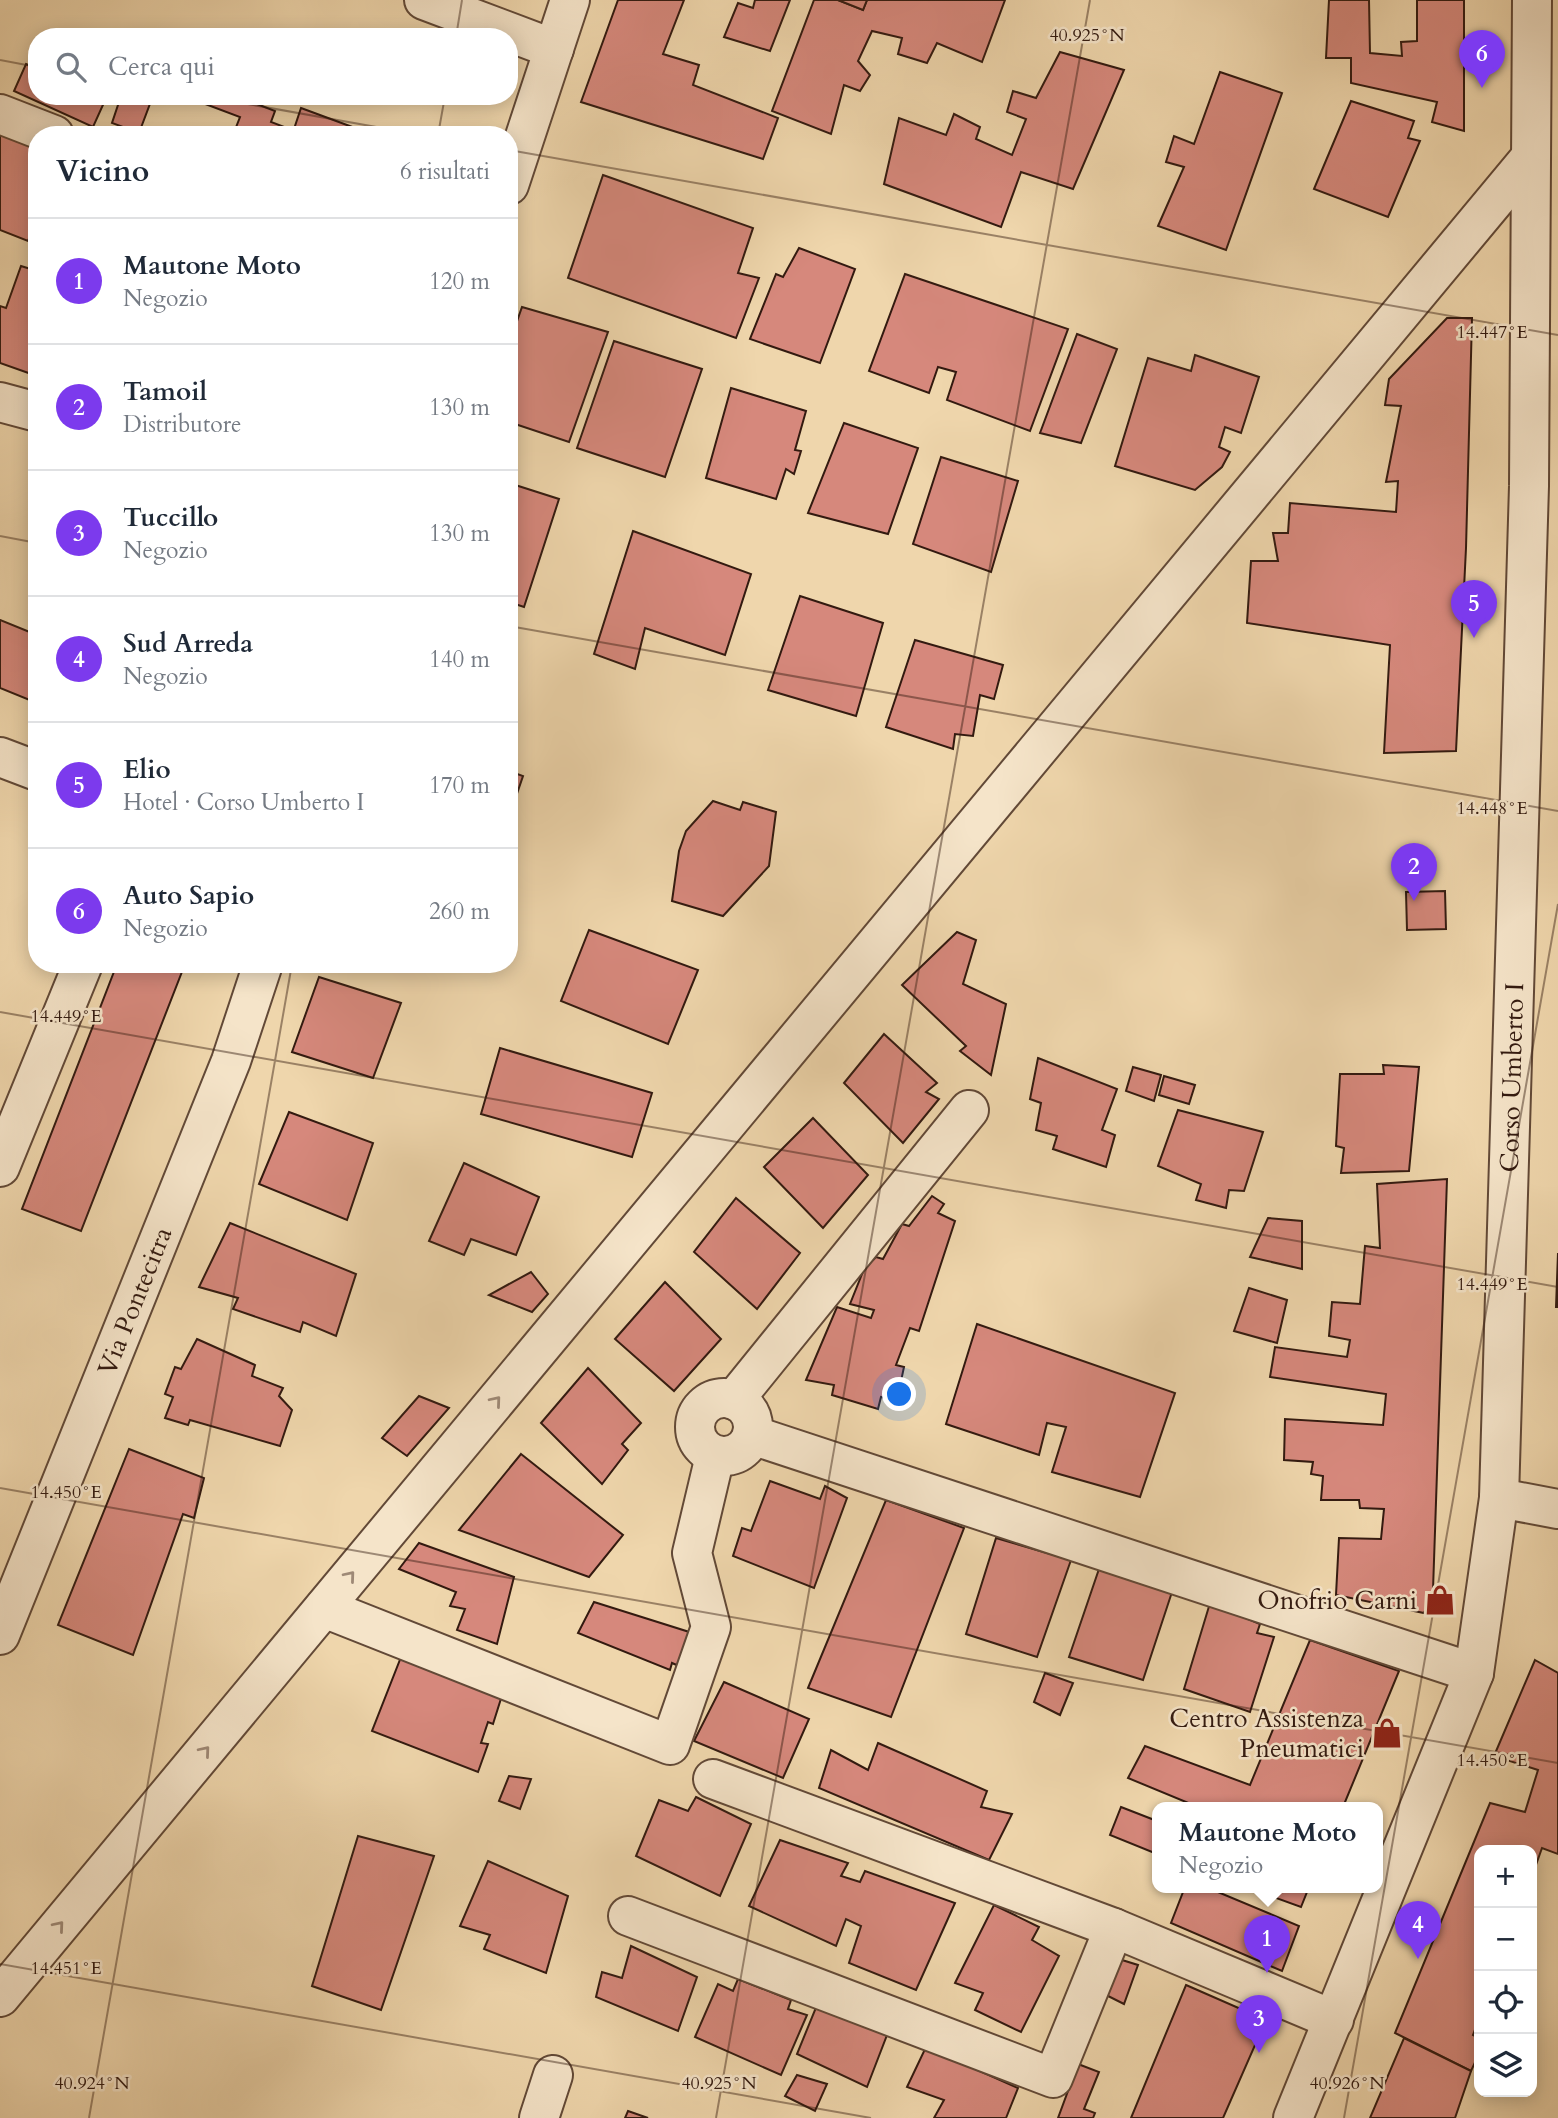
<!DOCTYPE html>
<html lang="it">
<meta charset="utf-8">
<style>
:root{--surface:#fff;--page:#f2f2f3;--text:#1f2937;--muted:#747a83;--line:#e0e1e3;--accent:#7c3aed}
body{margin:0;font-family:Cardo,serif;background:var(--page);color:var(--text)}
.controls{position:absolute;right:21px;bottom:21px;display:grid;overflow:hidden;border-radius:14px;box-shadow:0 4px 18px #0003}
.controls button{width:63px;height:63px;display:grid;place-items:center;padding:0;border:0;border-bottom:2px solid var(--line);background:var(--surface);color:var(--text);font:35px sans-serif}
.you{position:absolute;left:900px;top:1395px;width:24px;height:24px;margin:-18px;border:5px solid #fff;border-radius:50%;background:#1a73e8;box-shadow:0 0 0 10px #1a73e833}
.badge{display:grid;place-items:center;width:46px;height:46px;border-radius:50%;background:var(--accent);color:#fff;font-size:23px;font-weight:700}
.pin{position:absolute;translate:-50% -58px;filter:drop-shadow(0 2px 4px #0008)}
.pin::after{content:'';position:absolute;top:37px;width:24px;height:21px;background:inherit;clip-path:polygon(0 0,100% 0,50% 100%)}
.popup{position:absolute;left:1152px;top:1802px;width:231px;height:91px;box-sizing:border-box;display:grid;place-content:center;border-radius:14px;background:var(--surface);filter:drop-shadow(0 2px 5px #0005);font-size:23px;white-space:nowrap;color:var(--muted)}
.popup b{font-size:26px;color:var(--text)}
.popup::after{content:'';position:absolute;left:50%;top:100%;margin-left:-14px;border:14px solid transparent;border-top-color:var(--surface)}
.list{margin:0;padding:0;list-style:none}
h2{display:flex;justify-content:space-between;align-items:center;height:91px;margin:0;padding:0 28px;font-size:30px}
h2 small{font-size:23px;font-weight:400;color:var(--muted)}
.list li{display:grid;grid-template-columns:46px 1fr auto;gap:21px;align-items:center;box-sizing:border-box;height:126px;padding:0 28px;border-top:2px solid var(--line)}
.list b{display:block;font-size:26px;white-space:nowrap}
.list p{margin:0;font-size:23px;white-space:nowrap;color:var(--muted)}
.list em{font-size:23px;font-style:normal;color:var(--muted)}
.icon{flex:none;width:38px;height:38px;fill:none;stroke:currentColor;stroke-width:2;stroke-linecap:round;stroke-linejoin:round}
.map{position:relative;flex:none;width:1558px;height:2118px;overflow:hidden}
.search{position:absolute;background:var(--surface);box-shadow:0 4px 18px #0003;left:28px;top:28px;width:490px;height:77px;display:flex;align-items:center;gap:18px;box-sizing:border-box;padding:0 24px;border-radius:28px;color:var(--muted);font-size:26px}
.panel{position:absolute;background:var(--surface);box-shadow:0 4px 18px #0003;left:28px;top:126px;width:490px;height:847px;border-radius:28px}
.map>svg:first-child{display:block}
.building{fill:#d6887c;stroke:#331a10;stroke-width:2}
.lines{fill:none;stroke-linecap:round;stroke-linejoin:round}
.minor-casing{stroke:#624937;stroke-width:42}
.minor{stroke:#f5e4c9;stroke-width:38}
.oneway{stroke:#9e8976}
.ticks{fill:none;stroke:#331a10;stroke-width:2;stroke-opacity:0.45}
.labels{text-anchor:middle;stroke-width:5;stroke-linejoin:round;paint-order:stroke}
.street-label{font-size:26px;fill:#331a10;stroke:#f5e4c9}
.poi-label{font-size:26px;fill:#331a10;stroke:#f5e4c9;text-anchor:end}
.ticks-label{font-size:18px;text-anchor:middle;fill:#331a10;stroke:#f5e4c9;stroke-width:5;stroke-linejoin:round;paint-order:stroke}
</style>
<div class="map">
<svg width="1558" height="2118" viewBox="0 0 1558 2118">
<rect width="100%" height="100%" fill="#efd6ac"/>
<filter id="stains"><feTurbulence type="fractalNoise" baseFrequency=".00286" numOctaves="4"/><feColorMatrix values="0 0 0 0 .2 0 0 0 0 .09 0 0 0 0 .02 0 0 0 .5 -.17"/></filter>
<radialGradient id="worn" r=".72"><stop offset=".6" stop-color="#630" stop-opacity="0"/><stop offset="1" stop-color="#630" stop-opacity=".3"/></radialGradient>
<g class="building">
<path d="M618,0H684L663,54L699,65L693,85L778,118L763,159L581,102Z"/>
<path d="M755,0H790L770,51L724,37L738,3L753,8Z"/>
<path d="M814,0H838L863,10L867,0H1005L982,62L937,43L927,63L898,54L902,38L872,31L858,61L870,75L860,91L844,85L831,134L772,111Z"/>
<path d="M838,0H867L863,10Z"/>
<path d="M1329,0H1369L1370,53L1402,56L1401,42L1417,41V0H1464V131L1432,122L1437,102L1351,83V58H1326Z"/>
<path d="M1060,52L1124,70L1073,189L1021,172L1001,227L884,184L899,118L946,135L954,114L980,127L976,139L1012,155L1026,119L1007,112L1013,91L1036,98Z"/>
<path d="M26,64L37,69V96H107L93,127L14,91Z"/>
<path d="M1220,72L1282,93L1226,250L1158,226L1184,167L1166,162L1174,136L1194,144Z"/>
<path d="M121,96H137L151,101L139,133L112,123Z"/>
<path d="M184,96H236L275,111L271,122L287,128L284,135H233L240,117Z"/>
<path d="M1351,101L1414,121L1408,138L1420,141L1388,217L1314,189Z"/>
<path d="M301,108L374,135H292Z"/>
<path d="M0,134L37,147V217L28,241L0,230Z"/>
<path d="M603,175L753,228L738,273L759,278L736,338L568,278Z"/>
<path d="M799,248L855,269L820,363L750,339L776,274L783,277Z"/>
<path d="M21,266L37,271V376L0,363V306L6,308Z"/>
<path d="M905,274L1068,329L1030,431L947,400L956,372L938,367L929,393L869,371Z"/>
<path d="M522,307L608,332L569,442L509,422V344Z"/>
<path d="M1447,318H1472L1466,548L1456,751L1384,753L1390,645L1247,623L1251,561H1278L1273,533H1288L1290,503L1396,512L1398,481L1386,482L1401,406L1385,405L1389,379Z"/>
<path d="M1077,334L1117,349L1081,443L1040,433Z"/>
<path d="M614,341L702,369L665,477L577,448Z"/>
<path d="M1195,355L1259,377L1241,433L1225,427L1219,447L1230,452L1222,467L1195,490L1115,466L1148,358L1191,371Z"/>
<path d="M731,388L806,411L795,450L801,451L794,474L786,469L776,499L706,478Z"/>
<path d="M844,423L918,448L888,534L808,513Z"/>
<path d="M941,457L1018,481L991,572L913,544Z"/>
<path d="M509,483L559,499L524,607L509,602Z"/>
<path d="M633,531L751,574L725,655L645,628L635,669L594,654Z"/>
<path d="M800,596L883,623L856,716L768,690Z"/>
<path d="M0,620L37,635V703L0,688Z"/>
<path d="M915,640L1003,665L994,699L980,695L973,736L955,734L953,749L886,727Z"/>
<path d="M509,771L523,776L509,817Z"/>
<path d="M713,801L740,810L743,802L776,812L769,866L723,916L672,901L679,851L686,831Z"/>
<path d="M1445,891L1446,929L1407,930L1406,892Z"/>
<path d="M589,930L698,970L668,1044L561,1001Z"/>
<path d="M957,932L976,940L963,984L1006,1004L991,1075L960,1051L966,1046L902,985Z"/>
<path d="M117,964H185L81,1231L22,1209Z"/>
<path d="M319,977L401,1003L373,1078L292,1052Z"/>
<path d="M884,1034L937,1083L926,1092L939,1099L903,1143L844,1083Z"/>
<path d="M500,1048L652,1093L632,1157L481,1114Z"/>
<path d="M1038,1058L1117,1089L1102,1130L1115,1135L1106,1167L1053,1149L1057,1136L1036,1130L1041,1103L1030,1099Z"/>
<path d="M1383,1065L1419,1067L1409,1171L1341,1173L1344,1148L1336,1146L1340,1074H1384Z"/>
<path d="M1133,1067L1161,1075L1154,1101L1126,1091Z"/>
<path d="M1164,1076L1195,1085L1189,1104L1159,1095Z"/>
<path d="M1178,1110L1263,1132L1244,1191L1229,1190L1226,1208L1196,1200L1201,1184L1158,1166Z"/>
<path d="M289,1112L373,1143L347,1220L259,1184Z"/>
<path d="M813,1118L868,1175L823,1228L764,1167Z"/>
<path d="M464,1163L539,1197L516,1255L471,1239L464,1255L429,1241Z"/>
<path d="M1447,1179L1433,1590L1424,1613L1336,1595L1339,1538L1381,1539L1384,1509L1360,1508L1359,1500H1321L1323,1476L1311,1474L1313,1462L1284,1460L1285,1419L1383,1425L1386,1394L1270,1377L1275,1347L1347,1357L1350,1340L1329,1336L1332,1302L1360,1304L1365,1246L1380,1248L1377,1184Z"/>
<path d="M932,1196L944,1204L938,1213L955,1221L919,1331L910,1328L896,1365L904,1367L897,1400L881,1397L878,1409L832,1395L834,1385L806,1380L837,1307L871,1318L874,1310L850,1304L864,1269L876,1257L883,1259L902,1224L909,1226Z"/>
<path d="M736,1198L800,1253L757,1309L694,1252Z"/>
<path d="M1268,1218L1302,1221V1269L1250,1257Z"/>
<path d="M230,1223L356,1274L336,1336L303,1322L300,1332L233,1309L238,1298L199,1287Z"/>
<path d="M1558,1253V1307H1556Z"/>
<path d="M531,1272L548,1294L532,1312L489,1295Z"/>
<path d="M665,1282L721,1339L674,1391L615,1339Z"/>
<path d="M1249,1288L1287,1300L1277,1343L1234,1331Z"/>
<path d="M977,1324L1175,1393L1140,1497L1052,1472L1066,1427L1047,1423L1039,1455L946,1424Z"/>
<path d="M197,1339L255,1365L252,1376L283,1388L279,1396L292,1410L280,1446L190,1420L188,1425L165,1418L173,1397L165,1394L175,1367L181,1369Z"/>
<path d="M588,1368L641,1423L622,1444L628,1450L602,1484L541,1423Z"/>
<path d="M419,1396L449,1408L407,1456L382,1438Z"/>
<path d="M129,1449L204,1478L194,1518L183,1514L133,1655L58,1625Z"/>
<path d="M521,1454L623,1535L589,1577L459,1530Z"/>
<path d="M770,1481L820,1499L825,1486L847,1498L814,1588L733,1556L742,1528L751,1531Z"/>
<path d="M886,1500L964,1528L891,1717L808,1688Z"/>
<path d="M996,1538L1071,1560L1037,1657L966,1634Z"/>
<path d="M419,1543L514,1577L497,1644L457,1630L465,1609L450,1606L456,1592L399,1569Z"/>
<path d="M1099,1569L1172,1592L1143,1680L1069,1657Z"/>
<path d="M594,1602L702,1636L690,1671L672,1663L670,1670L578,1633Z"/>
<path d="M1210,1603L1260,1624L1257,1633L1274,1637L1250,1712L1184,1689Z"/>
<path d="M1310,1640L1399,1671L1343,1807H1198L1128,1778L1145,1746L1250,1785Z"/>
<path d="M403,1652L504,1689L493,1724L488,1722L481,1743L488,1744L478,1772L372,1731Z"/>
<path d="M1535,1660L1558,1673V1854L1542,1848L1532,1876V1850H1479V2019L1473,2035L1479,2038V2054L1471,2071L1395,2033L1490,1803L1525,1812L1538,1770L1494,1756Z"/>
<path d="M1045,1673L1073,1683L1060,1715L1034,1702Z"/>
<path d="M724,1682L809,1719L783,1778L694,1741Z"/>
<path d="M878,1743L987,1791L981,1807L1012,1814L989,1860L819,1788L831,1750L868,1770Z"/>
<path d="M509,1776L531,1779L520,1809L499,1801Z"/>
<path d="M696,1797L751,1824L720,1896L636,1856L659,1800L688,1811Z"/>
<path d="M1121,1807L1157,1821V1854L1110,1835Z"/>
<path d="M358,1836L434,1856L381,2010L312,1986Z"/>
<path d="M780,1840L848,1863L841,1876L860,1882L865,1871L955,1903L916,1990L849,1963L861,1926L846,1919L836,1946L749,1906Z"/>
<path d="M488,1861L568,1896L546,1973L484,1949L490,1935L460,1926Z"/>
<path d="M1185,1887H1206L1299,1926L1282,1971L1171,1923Z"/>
<path d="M1246,1887H1309L1301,1907Z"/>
<path d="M994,1905L1039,1927L1032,1940L1059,1956L1021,2032L975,2010L983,1993L955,1983Z"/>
<path d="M631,1946L697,1977L678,2031L596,1997L602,1972L622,1978Z"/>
<path d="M1122,1960L1138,1965L1124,2004L1106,1995Z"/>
<path d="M738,1979L791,2000L788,2009L807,2015L781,2075L695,2037L718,1984L733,1991Z"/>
<path d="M1186,1985L1266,2020L1223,2118H1131Z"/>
<path d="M817,2005L887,2035L867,2087L797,2054Z"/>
<path d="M1404,2038L1471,2071L1455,2118H1370Z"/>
<path d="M926,2047L1018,2088L1006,2118H934L944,2100L907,2087Z"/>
<path d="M1078,2064L1099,2072L1084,2109L1095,2113L1093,2118H1058Z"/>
<path d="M797,2075L827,2084L815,2111L785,2096Z"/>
<path d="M628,2111L648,2118H625Z"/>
</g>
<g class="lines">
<g class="minor-casing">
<g id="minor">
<path d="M424,0L554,49"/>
<path d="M0,114L54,135"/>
<path d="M509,185L570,0"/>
<path d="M0,402L37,412"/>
<path d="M0,757L37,771"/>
<path d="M0,1167L83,964"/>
<circle cx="724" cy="1427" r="29"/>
<path d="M734,1400L969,1110"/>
<path d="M752,1435L1474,1673"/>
<path d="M1499,1498L1558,1509"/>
<path d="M324,1608L670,1745L711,1627L692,1553L715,1456"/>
<path id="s1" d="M0,1635L231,1061L263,964"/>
<path d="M713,1779L1114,1928L1334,2020"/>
<path d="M628,1916L1053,2078L1114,1928"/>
<path d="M0,1997L1530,158"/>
<path d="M539,2118L553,2075"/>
<path id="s2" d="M1293,2118L1474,1673L1499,1498L1529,486L1532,0"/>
</g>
</g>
<use href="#minor" class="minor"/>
</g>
<defs><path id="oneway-chevron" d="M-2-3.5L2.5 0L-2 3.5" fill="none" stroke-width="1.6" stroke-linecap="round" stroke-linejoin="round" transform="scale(1.75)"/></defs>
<g class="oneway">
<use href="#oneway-chevron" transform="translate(496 1401) rotate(-50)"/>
<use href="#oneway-chevron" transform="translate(350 1576) rotate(-50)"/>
<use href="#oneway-chevron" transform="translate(205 1751) rotate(-50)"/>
<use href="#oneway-chevron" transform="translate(59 1926) rotate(-50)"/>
</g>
<path class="ticks" d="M456,37L462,0M0,60L37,67M203,96L421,135M438,135L445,96M509,150L1558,335M0,536L37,543M509,626L1558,811M0,1012L1558,1287M0,1488L1558,1763M0,1964L871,2118M89,2118L292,964M716,2118L1090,0M1344,2118L1558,904"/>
<defs>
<g id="shop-bare" transform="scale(2.415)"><path d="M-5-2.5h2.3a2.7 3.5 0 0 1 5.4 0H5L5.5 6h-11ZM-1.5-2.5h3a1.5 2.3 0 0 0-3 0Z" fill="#8f2418" stroke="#f5e4c9" stroke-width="2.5" paint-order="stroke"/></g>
</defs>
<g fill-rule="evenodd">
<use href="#shop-bare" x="1440" y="1600"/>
<use href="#shop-bare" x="1387" y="1733"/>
</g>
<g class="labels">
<g class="street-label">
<text dy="9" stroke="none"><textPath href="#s2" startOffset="1078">Corso Umberto I</textPath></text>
<text dy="9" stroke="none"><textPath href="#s1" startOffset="360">Via Pontecitra</textPath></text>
</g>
<g class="poi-label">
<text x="1417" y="1609">Onofrio Carni</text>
<text x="1364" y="1727">Centro Assistenza<tspan x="1364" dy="30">Pneumatici</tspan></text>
</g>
</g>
<g class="ticks-label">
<text x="1087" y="41">40.925°N</text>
<text x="1492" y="338">14.447°E</text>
<text x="1492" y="814">14.448°E</text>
<text x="66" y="1022">14.449°E</text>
<text x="1492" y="1290">14.449°E</text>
<text x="66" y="1498">14.450°E</text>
<text x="1492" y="1766">14.450°E</text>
<text x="66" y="1974">14.451°E</text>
<text x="92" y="2089">40.924°N</text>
<text x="719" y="2089">40.925°N</text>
<text x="1347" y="2089">40.926°N</text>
</g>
<rect width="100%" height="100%" filter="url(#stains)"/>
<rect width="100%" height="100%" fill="url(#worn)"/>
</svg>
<div class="controls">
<button>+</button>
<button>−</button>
<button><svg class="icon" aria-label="locate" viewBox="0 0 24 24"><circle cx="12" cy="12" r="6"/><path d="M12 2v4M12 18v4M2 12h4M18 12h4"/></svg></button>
<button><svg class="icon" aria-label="layers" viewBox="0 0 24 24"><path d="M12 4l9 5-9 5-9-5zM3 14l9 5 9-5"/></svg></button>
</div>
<div class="you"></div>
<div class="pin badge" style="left:1267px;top:1973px">1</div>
<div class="popup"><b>Mautone Moto</b>Negozio</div>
<div class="pin badge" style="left:1414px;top:901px">2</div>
<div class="pin badge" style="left:1259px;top:2053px">3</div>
<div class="pin badge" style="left:1418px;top:1959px">4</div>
<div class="pin badge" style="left:1474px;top:638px">5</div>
<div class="pin badge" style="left:1482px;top:88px">6</div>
<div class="search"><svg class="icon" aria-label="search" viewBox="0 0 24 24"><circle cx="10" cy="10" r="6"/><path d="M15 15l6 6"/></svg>Cerca qui</div>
<section class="panel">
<h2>Vicino<small>6 risultati</small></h2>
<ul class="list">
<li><span class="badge">1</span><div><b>Mautone Moto</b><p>Negozio</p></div><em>120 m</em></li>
<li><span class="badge">2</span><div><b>Tamoil</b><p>Distributore</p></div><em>130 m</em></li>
<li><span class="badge">3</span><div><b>Tuccillo</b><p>Negozio</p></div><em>130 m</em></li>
<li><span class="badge">4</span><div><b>Sud Arreda</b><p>Negozio</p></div><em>140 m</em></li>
<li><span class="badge">5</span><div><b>Elio</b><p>Hotel · Corso Umberto I</p></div><em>170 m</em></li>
<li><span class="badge">6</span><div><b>Auto Sapio</b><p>Negozio</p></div><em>260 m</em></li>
</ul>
</section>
</div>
